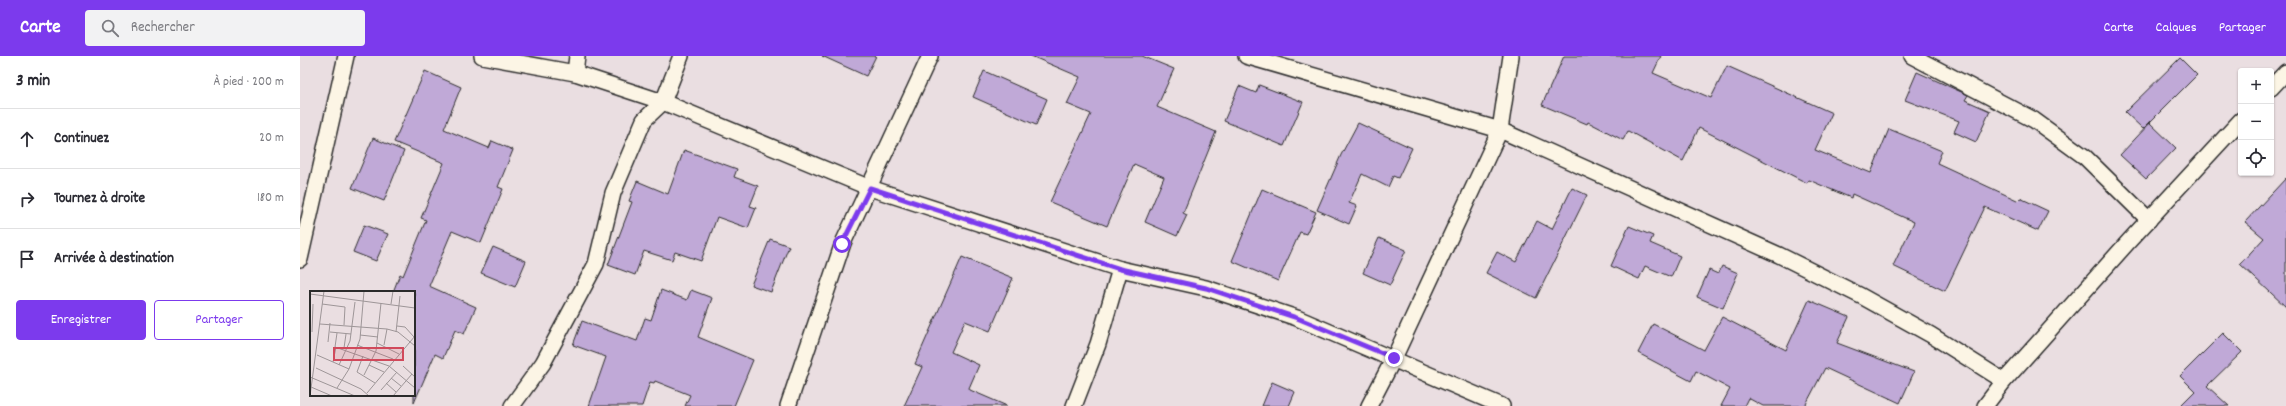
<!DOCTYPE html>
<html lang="fr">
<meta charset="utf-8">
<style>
:root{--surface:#fff;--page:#f2f2f3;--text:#2b2b33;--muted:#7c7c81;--line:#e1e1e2;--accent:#7c3aed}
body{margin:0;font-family:Dekko,sans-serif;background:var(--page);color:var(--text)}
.controls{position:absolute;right:12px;top:12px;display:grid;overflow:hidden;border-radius:4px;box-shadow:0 1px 3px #0004}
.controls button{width:36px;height:36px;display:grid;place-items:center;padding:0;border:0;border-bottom:1px solid var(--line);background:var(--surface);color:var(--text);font:20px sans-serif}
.stop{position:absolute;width:12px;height:12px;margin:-9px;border:3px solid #7c3aed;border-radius:50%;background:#fff}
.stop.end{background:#7c3aed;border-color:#fff;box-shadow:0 1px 4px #0008}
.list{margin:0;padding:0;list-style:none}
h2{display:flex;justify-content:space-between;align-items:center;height:52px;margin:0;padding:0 16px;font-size:17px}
h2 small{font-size:13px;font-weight:400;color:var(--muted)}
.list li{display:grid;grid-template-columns:26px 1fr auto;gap:12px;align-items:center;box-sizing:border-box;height:60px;padding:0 16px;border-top:1px solid var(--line)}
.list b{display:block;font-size:15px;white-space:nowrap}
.list em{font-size:13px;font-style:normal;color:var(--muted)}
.actions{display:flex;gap:8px;padding:12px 16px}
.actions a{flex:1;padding:9px 0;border:1px solid var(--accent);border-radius:4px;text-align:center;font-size:14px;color:var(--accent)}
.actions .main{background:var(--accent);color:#fff}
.icon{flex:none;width:22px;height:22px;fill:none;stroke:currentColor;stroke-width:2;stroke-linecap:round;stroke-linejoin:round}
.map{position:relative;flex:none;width:1986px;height:350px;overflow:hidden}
header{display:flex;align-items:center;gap:24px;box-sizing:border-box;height:56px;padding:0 20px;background:var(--accent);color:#fff}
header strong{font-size:19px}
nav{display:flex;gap:22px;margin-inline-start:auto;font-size:14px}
.search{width:280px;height:36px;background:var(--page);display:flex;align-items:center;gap:10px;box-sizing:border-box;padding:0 14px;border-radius:4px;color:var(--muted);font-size:15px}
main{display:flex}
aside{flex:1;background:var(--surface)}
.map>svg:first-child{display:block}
.building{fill:#c0a9d7;stroke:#2b2b2b}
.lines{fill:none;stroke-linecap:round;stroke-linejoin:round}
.minor-casing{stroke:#2b2b2b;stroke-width:18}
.minor{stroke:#fcf5e5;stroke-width:15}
.route{stroke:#7c3aed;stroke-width:5}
.inset-road{fill:none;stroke:#9e9698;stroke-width:1}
.view{fill:#d1495b;fill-opacity:0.15;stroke:#d1495b;stroke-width:2}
.inset-edge{fill:none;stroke:#2b2b2b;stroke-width:2}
</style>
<header>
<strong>Carte</strong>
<div class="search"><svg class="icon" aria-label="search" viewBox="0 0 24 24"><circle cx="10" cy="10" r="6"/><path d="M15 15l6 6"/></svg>Rechercher</div>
<nav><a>Carte</a><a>Calques</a><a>Partager</a></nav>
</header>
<main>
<aside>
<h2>3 min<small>À pied · 200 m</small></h2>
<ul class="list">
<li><svg class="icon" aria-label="ahead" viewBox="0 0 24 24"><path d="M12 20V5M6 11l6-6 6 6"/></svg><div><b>Continuez</b></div><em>20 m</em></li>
<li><svg class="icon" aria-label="right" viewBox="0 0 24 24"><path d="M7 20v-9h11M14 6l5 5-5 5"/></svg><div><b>Tournez à droite</b></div><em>180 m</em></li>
<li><svg class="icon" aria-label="arrive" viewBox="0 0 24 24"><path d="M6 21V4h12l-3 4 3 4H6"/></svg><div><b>Arrivée à destination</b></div></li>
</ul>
<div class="actions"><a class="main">Enregistrer</a><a>Partager</a></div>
</aside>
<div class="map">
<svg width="1986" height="350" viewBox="0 0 1986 350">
<rect width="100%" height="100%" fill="#eadee1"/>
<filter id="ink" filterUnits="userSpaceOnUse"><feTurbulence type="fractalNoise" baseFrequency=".025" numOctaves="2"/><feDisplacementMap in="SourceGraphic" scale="8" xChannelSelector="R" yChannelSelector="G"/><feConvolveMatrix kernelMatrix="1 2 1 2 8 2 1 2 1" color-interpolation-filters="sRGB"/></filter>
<g filter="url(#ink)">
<g class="building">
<path d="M522,0H576L566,20Z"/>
<path d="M731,0H842L874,13L857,51L916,76L883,157L887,159L877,180L845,166L864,121L834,108L807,170L750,146L791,58L767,48L780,21Z"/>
<path d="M1264,0H1361L1353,17L1411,42L1427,10L1532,57L1515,94L1571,117L1589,73L1642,95L1637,107L1719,145L1720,142L1748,155L1738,175L1685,151L1645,235L1593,210L1614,166L1552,138L1551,142L1509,124L1507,127L1399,72L1383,105L1328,75L1323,84L1288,66L1287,68L1242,49Z"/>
<path d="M1880,2L1897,19L1843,73L1825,56Z"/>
<path d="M125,15L161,31L144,73L189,92L192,85L213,94L198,131L203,133L181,187L152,175L129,230L176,251L164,278L155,274L143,302L135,298L114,347V236H93L100,218L103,220L126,164L121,162L144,107L94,86Z"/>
<path d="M684,15L747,43L736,69L673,41Z"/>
<path d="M1617,16L1668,39L1665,44L1690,55L1676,86L1654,76L1659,65L1605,44Z"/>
<path d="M959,29L1003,46L984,90L924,65L939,30L956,37Z"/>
<path d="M1058,67L1112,92L1098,122L1093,120L1088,131L1062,118L1049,147L1057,150L1049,168L1017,154L1041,99Z"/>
<path d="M1850,67L1876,92L1846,123L1820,99Z"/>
<path d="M73,82L104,95L84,145L52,132Z"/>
<path d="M384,94L437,113L434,121L458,130L450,150L456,152L448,172L417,161L401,205L375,196L372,204L344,195L335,219L308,209L332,146L329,145L337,125L368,138Z"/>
<path d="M1986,122V251L1940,208L1964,182L1945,166Z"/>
<path d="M1272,132L1287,139L1236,242L1186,217L1197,196L1216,206L1237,165L1252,173Z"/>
<path d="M962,133L1016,156L1006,178L1000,176L978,225L932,205Z"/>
<path d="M64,169L88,178L76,205L53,196Z"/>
<path d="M1329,170L1353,180L1350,187L1380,200L1371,221L1345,210L1339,223L1311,210Z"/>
<path d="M1079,182L1106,194L1090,229L1063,217Z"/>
<path d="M470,183L489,190L471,236L451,229Z"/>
<path d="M193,191L226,205L215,231L181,217Z"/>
<path d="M662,201L713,222L690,275L665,265L651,296L679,309L669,332L670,334L707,350H604L622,311L615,308Z"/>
<path d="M1422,210L1438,217L1423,252L1397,241L1409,214L1418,218Z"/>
<path d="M361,234L387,244L391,234L412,242L398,281L453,304L434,350H385L390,339L355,325L354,327L350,326L342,350H289L306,301L273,289L282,265L337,285L345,262L351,264Z"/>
<path d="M1509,244L1549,261L1537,287L1614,316L1600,347L1525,312L1505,350H1463L1448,342L1444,350H1421L1430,333L1396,315L1391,325L1338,297L1353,268L1404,294L1422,261L1486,294Z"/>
<path d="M1923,277L1942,296L1907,330L1929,350H1880L1895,335L1880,320Z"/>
<path d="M972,326L995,336L989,350H962Z"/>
</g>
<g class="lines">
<g class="minor-casing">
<g id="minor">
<path d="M182,0L275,17L363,46L570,132L820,213L906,232L997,262L1202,350"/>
<path d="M946,0L1200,74L1479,199L1561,240L1631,279L1704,325"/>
<path d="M1612,0L1734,64L1785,101L1849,164"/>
<path d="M275,17L277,0"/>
<path d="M1971,32L1986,16"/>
<path d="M0,203L46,0"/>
<path d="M212,350L243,307L296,208L313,137L344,64L363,46L381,0"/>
<path d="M488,350L543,187L630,0"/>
<path d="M774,350L798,288L820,213"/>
<path d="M1069,350L1094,302L1200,74L1211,0"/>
<path d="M1685,350L1704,325L1829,185L1941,64"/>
</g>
</g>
<use href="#minor" class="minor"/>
</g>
</g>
<g class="lines" filter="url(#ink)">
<path class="route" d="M542,188L570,132L820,213L906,232L997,262L1094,302"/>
</g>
<g transform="translate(10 235)">
<rect width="105" height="105" fill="#eadee1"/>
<path class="inset-road" d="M0,3L105,17M12,13L35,16L34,34M81,13L83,0M10,33L77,38L88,41L105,55M87,35L95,36L104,46M2,41L3,13M20,41L41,43M86,41L90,5M27,42L25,56L79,75L105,97M50,44L68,46M18,51L20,32M67,52L89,63M47,54L83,68M74,54L77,38M34,57L36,43M7,64L39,78M53,65L47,81L65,92M23,71L26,56M29,74L40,50L45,11M59,74L74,81M93,75L105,86M6,77L51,98L59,105M54,84L66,60L71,12M0,86L45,105M81,87L91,95M76,92L86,101M1,96L22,105M27,97L39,78L50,48L54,0M71,99L87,81M57,102L105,45M0,105L14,0M83,105L102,83"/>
<path class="view" d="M24,57H93V69H24Z"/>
<rect width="105" height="105" class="inset-edge"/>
</g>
</svg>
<div class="controls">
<button>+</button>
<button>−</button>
<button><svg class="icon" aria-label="locate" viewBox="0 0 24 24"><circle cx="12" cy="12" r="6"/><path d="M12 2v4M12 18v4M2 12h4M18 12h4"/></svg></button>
</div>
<div class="stop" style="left:542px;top:188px"></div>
<div class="stop end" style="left:1094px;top:302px"></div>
</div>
</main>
